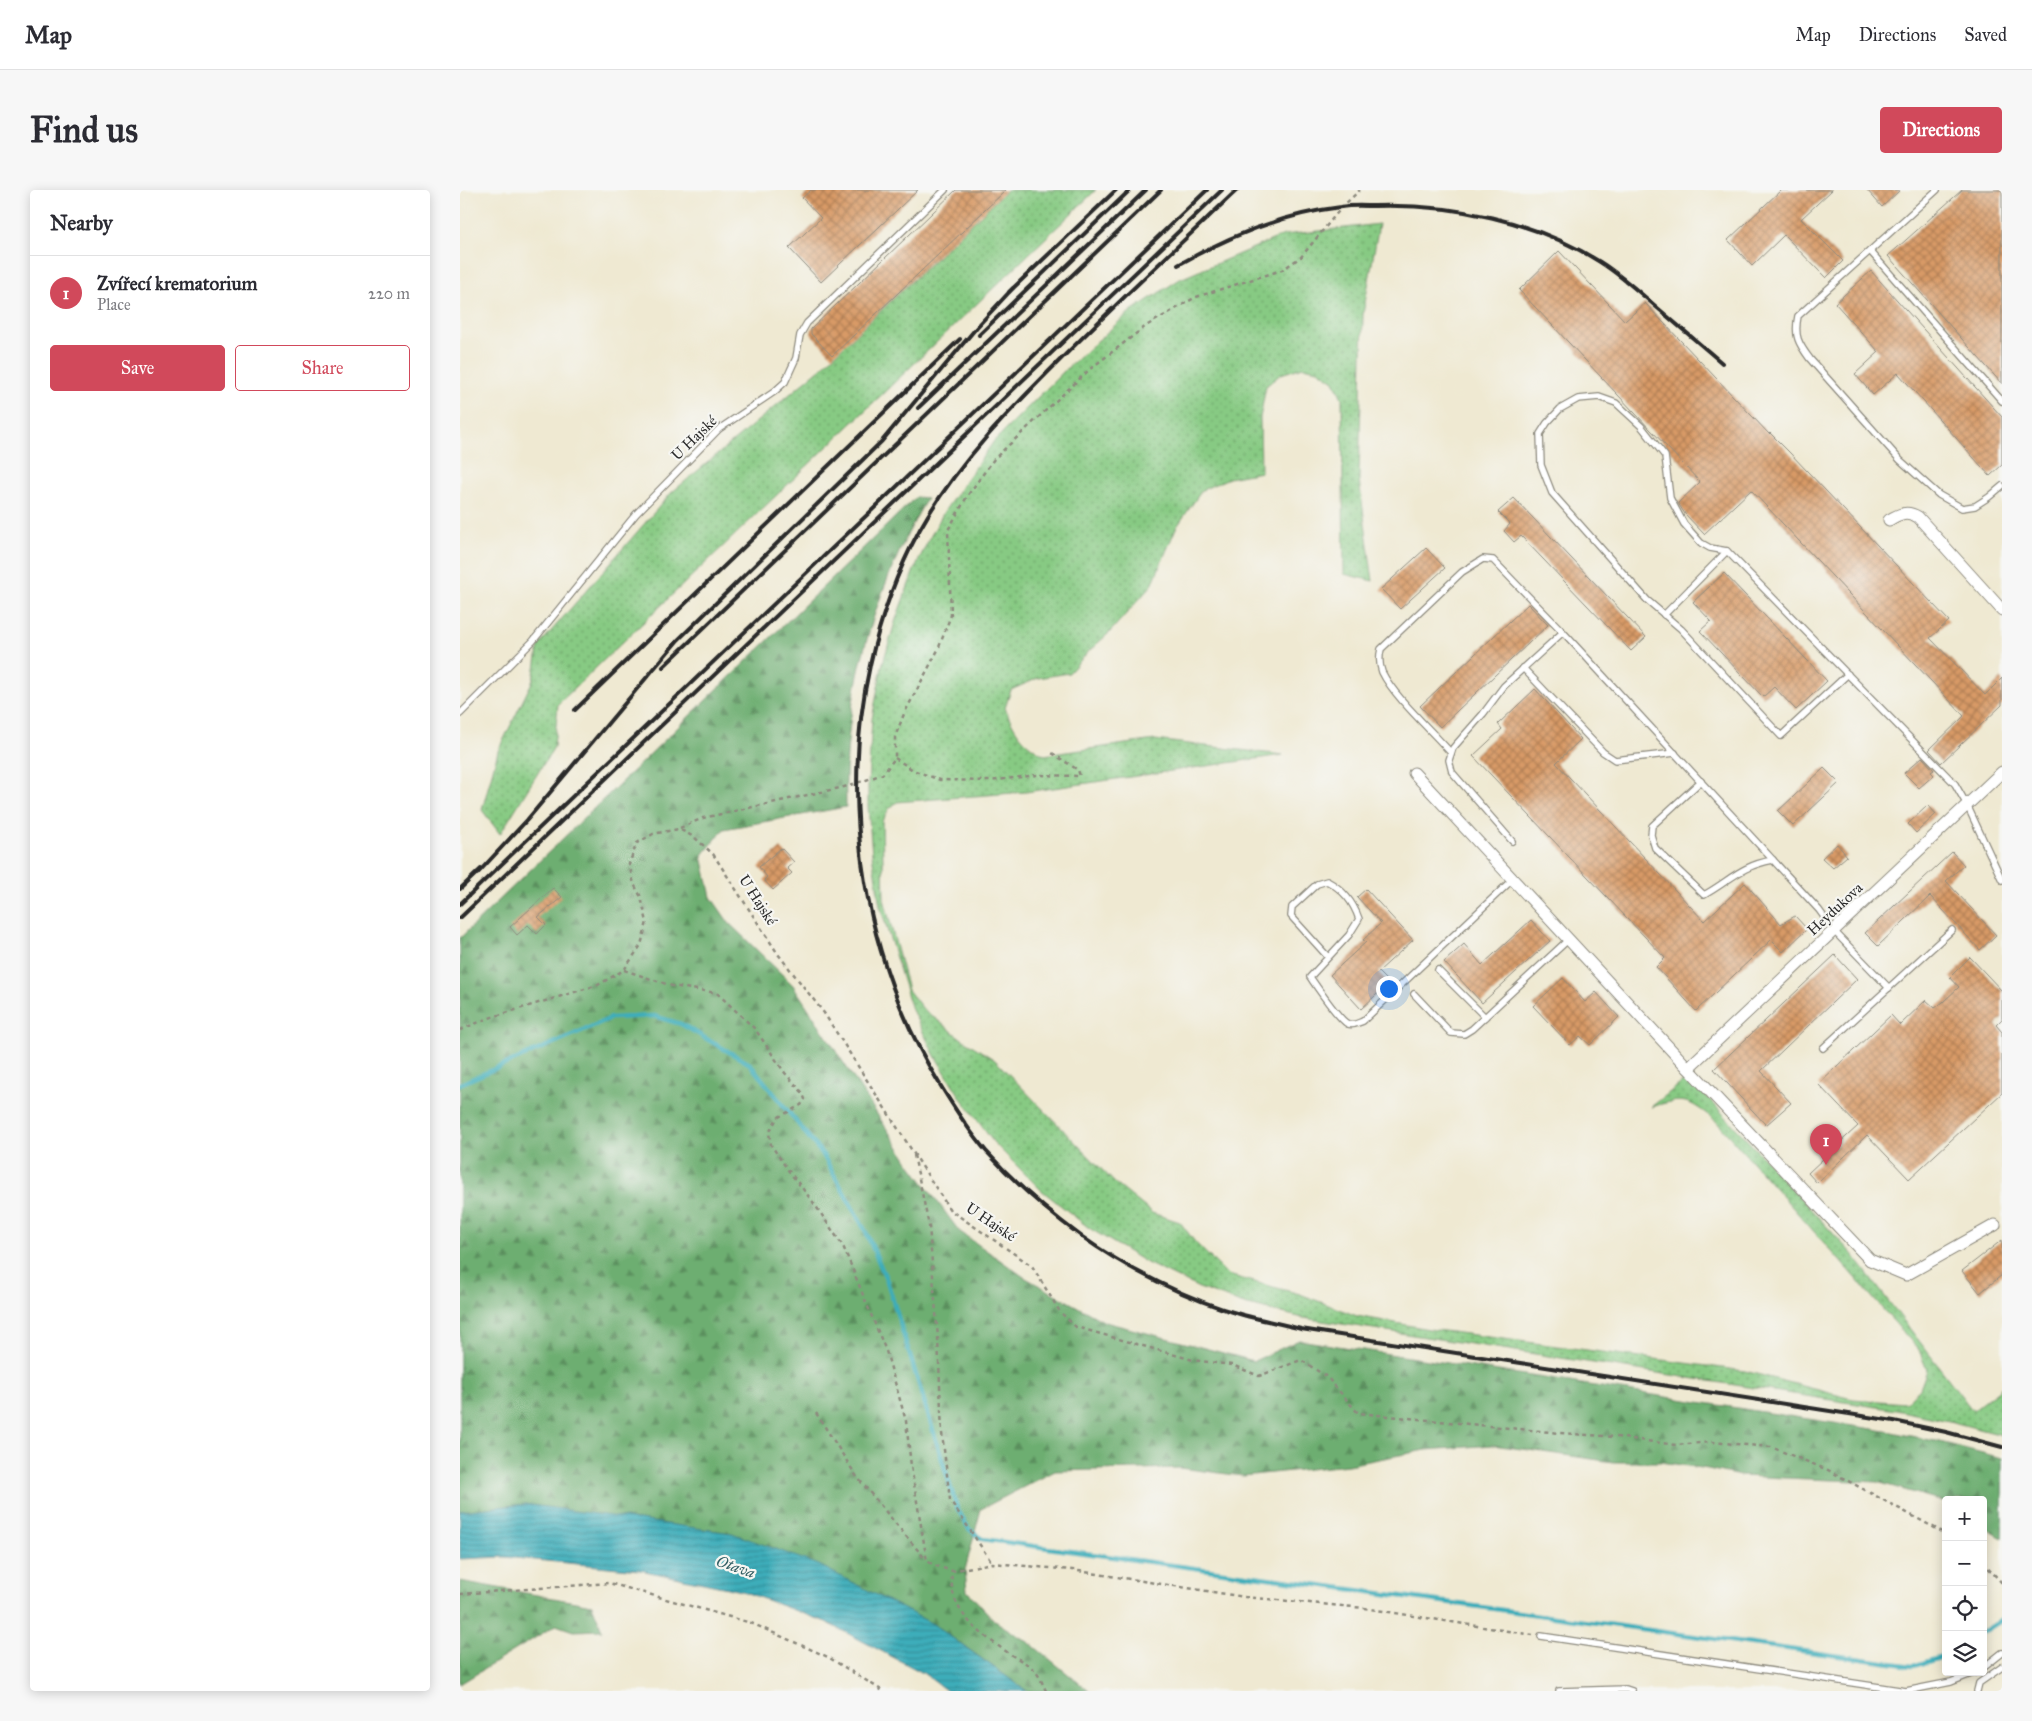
<!DOCTYPE html>
<meta charset="utf-8">
<style>
:root{--surface:#fff;--page:#f7f7f7;--text:#2b2b33;--muted:#7c7c81;--line:#e1e1e2;--accent:#d1495b}
body{margin:0;font-family:"IM FELL Great Primer",serif;background:var(--page);color:var(--text)}
.controls{position:absolute;right:15px;bottom:15px;display:grid;overflow:hidden;border-radius:5px;box-shadow:0 2px 12px #0003}
.controls button{width:45px;height:45px;display:grid;place-items:center;padding:0;border:0;border-bottom:1px solid var(--line);background:var(--surface);color:var(--text);font:25px sans-serif}
.you{position:absolute;left:928px;top:798px;width:18px;height:18px;margin:-12px;border:4px solid #fff;border-radius:50%;background:#1a73e8;box-shadow:0 0 0 8px #1a73e833}
.badge{display:grid;place-items:center;width:32px;height:32px;border-radius:50%;background:var(--accent);color:#fff;font-size:16px;font-weight:700}
.pin{position:absolute;translate:-50% -41px;filter:drop-shadow(0 1px 2px #0008)}
.pin::after{content:'';position:absolute;top:26px;width:18px;height:15px;background:inherit;clip-path:polygon(0 0,100% 0,50% 100%)}
.list{margin:0;padding:0;list-style:none}
h2{display:flex;justify-content:space-between;align-items:center;height:65px;margin:0;padding:0 20px;font-size:21px}
h2 small{font-size:16px;font-weight:400;color:var(--muted)}
.list li{display:grid;grid-template-columns:32px 1fr auto;gap:15px;align-items:center;box-sizing:border-box;height:75px;padding:0 20px;border-top:1px solid var(--line)}
.list b{display:block;font-size:19px;white-space:nowrap}
.list p{margin:0;font-size:16px;white-space:nowrap;color:var(--muted)}
.list em{font-size:16px;font-style:normal;color:var(--muted)}
.actions{display:flex;gap:10px;padding:15px 20px}
.actions a{flex:1;padding:11px 0;border:1px solid var(--accent);border-radius:5px;text-align:center;font-size:18px;color:var(--accent)}
.actions .main{background:var(--accent);color:#fff}
.icon{flex:none;width:28px;height:28px;fill:none;stroke:currentColor;stroke-width:2;stroke-linecap:round;stroke-linejoin:round}
.map{position:relative;flex:none;width:1542px;height:1501px;overflow:hidden;border-radius:5px}
header{display:flex;align-items:center;gap:30px;box-sizing:border-box;height:70px;padding:0 25px;background:var(--surface);border-bottom:1px solid var(--line)}
header strong{font-size:24px}
nav{display:flex;gap:28px;margin-inline-start:auto;font-size:18px}
.intro{display:flex;align-items:center;justify-content:space-between;box-sizing:border-box;height:120px;padding:0 30px}
h1{margin:0;font-size:35px}
.button{padding:12px 22px;border-radius:5px;background:var(--accent);color:#fff;font-size:18px;font-weight:700}
main{display:flex;gap:30px;padding:0 30px}
aside{flex:1;background:var(--surface);border-radius:5px;box-shadow:0 2px 12px #0003}
.map>svg:first-child{display:block}
.grass{fill:url(#grass-dots);stroke:#597a57}
.forest{fill:url(#forest-firs);stroke:#4c6c4e}
.water{fill:url(#water-rules);stroke:#346c72}
.lines{fill:none;stroke-linecap:round;stroke-linejoin:round}
.stream{stroke:#3dadba;stroke-width:4.5}
.building{fill:url(#building-cross-hatch)}
.lane-casing{stroke:#8d8a7e;stroke-width:8}
.street-casing{stroke:#8d8a7e;stroke-width:13}
.path{stroke:#8d8a7e;stroke-width:2.5;stroke-dasharray:4 4;stroke-linecap:butt}
.lane{stroke:#fff;stroke-width:5.5}
.street{stroke:#fff;stroke-width:11}
.rail{stroke:#2b2b2b;stroke-width:4}
.labels{text-anchor:middle;stroke-width:4.5;stroke-linejoin:round;paint-order:stroke}
.street-label{font-size:15px;fill:#2b2b2b;stroke:#f6f6f2}
.water-label{font-size:16px;font-style:italic;fill:#325f64;stroke:#f6f6f2}
</style>
<header>
<strong>Map</strong>
<nav><a>Map</a><a>Directions</a><a>Saved</a></nav>
</header>
<div class="intro"><h1>Find us</h1><a class="button">Directions</a></div>
<main>
<aside>
<h2>Nearby<small></small></h2>
<ul class="list">
<li><span class="badge">1</span><div><b>Zvířecí krematorium</b><p>Place</p></div><em>220 m</em></li>
</ul>
<div class="actions"><a class="main">Save</a><a>Share</a></div>
</aside>
<div class="map">
<svg width="1542" height="1501" viewBox="0 0 1542 1501">
<defs>
<pattern id="grass-dots" width="8" height="8" patternUnits="userSpaceOnUse" patternTransform="scale(1.25)"><rect width="8" height="8" fill="#87ca83"/><path d="M2 2h.1M6 6h.1" fill="none" stroke="#6fa46b" stroke-width="1.8" stroke-linecap="round"/></pattern>
<pattern id="forest-firs" width="22" height="20" patternUnits="userSpaceOnUse" patternTransform="scale(1.25)"><rect width="22" height="20" fill="#6dae71"/><path d="M5 1l3.5 6h-7zM16 11l3.5 6h-7z" fill="#5a8e5d"/></pattern>
<pattern id="water-rules" width="6" height="5" patternUnits="userSpaceOnUse" patternTransform="scale(1.25)"><rect width="6" height="5" fill="#3dadba"/><path d="M0 2.5h6" fill="none" stroke="#338d97"/></pattern>
<pattern id="building-cross-hatch" width="8" height="8" patternUnits="userSpaceOnUse" patternTransform="scale(1.25)"><rect width="8" height="8" fill="#d89a66"/><path d="M0 0l8 8M0 8l8-8" fill="none" stroke="#af7e54"/></pattern>
</defs>
<rect width="100%" height="100%" fill="#f6f6f2"/>
<filter id="ink" filterUnits="userSpaceOnUse"><feTurbulence type="fractalNoise" baseFrequency=".02" numOctaves="2"/><feDisplacementMap in="SourceGraphic" scale="10" xChannelSelector="R" yChannelSelector="G"/><feConvolveMatrix kernelMatrix="1 2 1 2 8 2 1 2 1" color-interpolation-filters="sRGB"/></filter>
<filter id="wash" filterUnits="userSpaceOnUse"><feTurbulence type="fractalNoise" baseFrequency=".0096" numOctaves="4" result="noise"/><feDisplacementMap in="SourceGraphic" scale="20" xChannelSelector="R" yChannelSelector="G"/><feGaussianBlur stdDeviation="1.12" result="paint"/><feColorMatrix in="noise" values="0 0 0 0 0 0 0 0 0 0 0 0 0 0 0 0 0 1.4 0 .05"/><feComposite in="paint" operator="in"/></filter>
<g filter="url(#wash)">
<rect width="100%" height="100%" fill="#efe9d2"/>
<g class="grass">
<path d="M547,0H636L98,514L94,557L40,644L22,620L38,561L73,490L79,455L211,303L360,179Z"/>
<path d="M919,34L903,124L899,290L913,391L884,384L882,208L874,191L858,180L843,177L821,184L806,196L800,228L801,282L769,288L742,300L716,338L692,395L649,443L628,462L609,483L578,488L551,500L545,518C555,542 562,552 584,565L695,550L823,565L566,602L437,612L429,619L422,631L424,709L448,800L463,819L502,849L535,870L656,994L692,1023L720,1032L735,1052L768,1085L840,1104L897,1126L969,1139L1285,1181L1393,1209L1445,1213L1460,1199L1467,1180L1459,1160L1255,930C1227,909 1225,907 1191,917L1229,887L1393,1065L1513,1221L1542,1197V1245L1489,1231L1436,1220L843,1128L784,1114L739,1098L687,1073L629,1038L580,999L534,953L501,908L475,866L452,820L420,716L412,664L408,616V593L412,529L422,476L436,429L454,380L469,349L485,320L534,251L605,180L671,121L720,89L824,45Z"/>
</g>
<g class="forest">
<path d="M456,307L467,308C412,404 383,507 386,617L264,639L242,666L251,707L269,733L333,795L447,970L499,1041L564,1087L645,1132L794,1171L839,1150L1432,1242L1484,1253L1542,1268V1348L1523,1336V1310H1486V1312L1417,1292L1280,1286L1248,1279L1201,1272H1153L1033,1255L966,1260L888,1275L783,1286L720,1278L595,1281L521,1319L505,1380L507,1401L535,1431L571,1454L629,1501H567L473,1434L65,1314L0,1321V748Z"/>
<path d="M0,1391L132,1415L142,1440L113,1441L96,1435L0,1494Z"/>
</g>
<path class="water" d="M65,1314L272,1343L359,1375L473,1434L567,1501H487L463,1483L366,1432L282,1401L180,1380L44,1367L0,1369V1321Z"/>
<g class="lines">
<g class="stream">
<path d="M0,894L151,828L194,826L221,834L290,874L363,965L405,1040L427,1091L497,1318L509,1339L522,1349L1453,1476L1486,1466"/>
<path d="M1523,1442L1542,1430"/>
</g>
</g>
<g id="blocks">
<g class="building">
<path d="M351,0H458L361,92L329,58L361,28L342,8Z"/>
<path d="M496,0H546L372,166L351,144V139Z"/>
<path d="M1321,0H1372L1341,29L1383,71L1366,88L1324,45L1292,76L1268,50Z"/>
<path d="M1407,0H1440L1422,17Z"/>
<path d="M1502,0H1542V194L1428,66Z"/>
<path d="M1099,61L1165,131L1185,113L1309,244L1310,243L1330,263L1489,431L1470,448L1525,505L1542,488V515L1481,573L1469,560L1504,526L1291,300L1244,344L1225,324L1218,313L1240,292L1059,100Z"/>
<path d="M1411,81L1542,227V275L1530,286L1438,183L1413,205L1395,184L1419,162L1375,113Z"/>
<path d="M1054,308L1186,447L1171,461L1061,346L1054,352L1044,341L1050,334L1038,322Z"/>
<path d="M966,358L985,378L940,419L921,399Z"/>
<path d="M1264,383L1367,491L1336,520L1314,497L1303,507L1240,441L1251,431L1233,412Z"/>
<path d="M1068,414L1088,435L980,537L960,516Z"/>
<path d="M1075,499L1121,549L1096,573L1244,731L1285,693L1321,734L1335,726L1347,739L1323,762L1311,750L1236,821L1196,777L1205,768L1013,566L1042,539L1038,534Z"/>
<path d="M1462,567L1474,580L1471,582L1474,585L1459,598L1444,583Z"/>
<path d="M1364,578L1379,593L1333,636L1318,621Z"/>
<path d="M1468,615L1476,624L1456,643L1448,634Z"/>
<path d="M1377,654L1387,666L1373,678L1362,668Z"/>
<path d="M321,658L334,672L327,678L332,683L313,700L304,690L307,687L299,677Z"/>
<path d="M1492,662L1504,675L1486,691L1536,745L1520,760L1470,706L1418,756L1405,743Z"/>
<path d="M93,698L102,707L78,727L86,735L77,744L68,735L57,745L50,737Z"/>
<path d="M906,699L953,750L918,782L929,793L901,819L870,785L906,752L903,750L921,733L897,707Z"/>
<path d="M1071,730L1090,751L1022,813L984,772L1004,754L1022,775Z"/>
<path d="M1375,765L1397,789L1301,881L1331,913L1306,935L1254,879Z"/>
<path d="M1510,767L1542,801V829L1536,835L1542,842V903L1449,989L1407,945L1357,993L1348,983L1364,968L1363,957H1375L1398,936L1358,894L1431,825L1440,835L1466,810L1475,818L1483,812L1499,797L1490,787Z"/>
<path d="M1103,788L1125,812L1136,802L1159,827L1130,855L1120,846L1110,855L1073,816Z"/>
<path d="M1542,1050V1085L1520,1103L1502,1081Z"/>
</g>
</g>
</g>
<g filter="url(#ink)">
<use href="#blocks" fill-opacity="0" stroke="#8d8a7e" stroke-width="1"/>
<g class="lines">
<g class="lane-casing">
<g id="lane">
<path d="M1477,0L1338,126C1334,146 1338,153 1350,169L1440,270L1479,305L1502,318L1515,316L1529,307L1542,296"/>
<path d="M1410,61L1542,211"/>
<path d="M1204,425L1267,361"/>
<path d="M1063,478L1143,562L1155,570L1215,563"/>
<path d="M1388,484L1321,546L1221,439L1187,410L1092,303L1081,275L1080,244L1087,233L1100,219L1118,209L1139,207L1156,213L1181,236L1205,266L1210,308L1224,334L1241,353L1250,358L1267,361L1495,594L1507,615L1542,690"/>
<path d="M0,524L73,451L176,324L259,239L314,202L325,192L336,168L340,145L347,133L485,0"/>
<path d="M991,563C972,541 934,507 922,482C919,474 919,467 921,459L1002,382L1023,369L1033,370L1103,442"/>
<path d="M1241,591L1192,636L1191,645L1195,658L1244,705C1271,690 1280,676 1313,670"/>
<path d="M1052,651L992,582L989,570L993,558L1023,524L1044,496L1103,442L1359,720L1374,741L1429,798"/>
<path d="M868,767L831,726L832,717L857,694L867,691C884,700 893,712 899,729L889,745L850,787C857,797 879,830 888,834C893,836 898,833 903,831L1053,689"/>
<path d="M978,780L1025,827"/>
<path d="M954,804L991,843L1004,844L1012,839L1109,749"/>
<path d="M1363,858L1492,740"/>
<path d="M1081,1446L1446,1501L1491,1492L1516,1482"/>
<path d="M1523,1478L1542,1463"/>
<path d="M1099,1501L1166,1499L1172,1501"/>
<path d="M1517,1501L1519,1493L1542,1477"/>
</g>
</g>
<g class="street-casing">
<g id="street">
<path d="M1429,330C1439,324 1447,320 1458,327L1542,420"/>
<path d="M954,583L1228,878L1410,1070L1446,1085L1535,1035"/>
<path d="M1228,878L1542,582"/>
</g>
</g>
<g class="path">
<path d="M435,568L453,580L480,590L530,591L577,585L620,586L618,580L592,563"/>
<path d="M220,638L243,628L384,597L406,590L423,584L435,568V547L444,524L478,460L491,425L488,340L508,305L534,269L630,179L686,136L736,107L822,80L841,67L882,17L900,0"/>
<path d="M164,780L212,796L257,803L295,839L325,883L342,902L345,909L341,915L317,928L309,943L311,955L328,980L353,1012L383,1056L426,1161L446,1231L451,1276L467,1371L474,1375L492,1381"/>
<path d="M0,840L29,828L138,795L164,780L181,755L187,732L181,707L174,694L169,674L177,653L193,644L219,639L234,647L253,664L318,764L364,823L490,1020L572,1076L600,1122L616,1137L733,1170L772,1175L799,1186L841,1170L867,1187L898,1223L1100,1243L1157,1247L1216,1255L1252,1252L1311,1257L1368,1280L1486,1344"/>
<path d="M454,965L469,1036L478,1148L482,1243L490,1310L532,1373"/>
<path d="M356,1223L397,1287L466,1370"/>
<path d="M1523,1372L1542,1393"/>
<path d="M0,1404L149,1393L291,1433L368,1467L423,1501"/>
<path d="M586,1501C583,1495 580,1486 575,1481C570,1475 560,1470 553,1466C522,1445 487,1423 492,1381L532,1373L612,1380L785,1407L904,1418L1073,1445"/>
</g>
<use href="#lane" class="lane"/>
<use href="#street" class="street"/>
<g class="rail">
<path d="M777,0C719,55 660,110 604,166C550,220 497,273 460,339C368,510 379,729 479,893C493,916 508,940 526,961C554,992 587,1021 621,1046C667,1079 728,1110 783,1125C802,1130 822,1134 841,1139L1434,1231L1486,1242L1542,1257"/>
<path d="M718,75C769,46 823,24 881,17C892,15 904,16 915,16C993,14 1073,30 1140,72C1159,84 1176,99 1193,114C1216,134 1239,153 1262,173"/>
<path d="M549,102L656,0"/>
<path d="M519,145L670,0"/>
<path d="M458,218L686,0"/>
<path d="M203,477L701,0"/>
<path d="M115,520L500,149"/>
<path d="M17,684L67,630L218,450L422,251L517,137L553,98"/>
<path d="M0,699L21,679"/>
<path d="M0,714L747,0"/>
<path d="M0,728L762,0"/>
</g>
</g>
</g>
<g class="labels">
<g class="street-label">
<text transform="translate(234 248) rotate(-44)" y="5">U Hajské</text>
<text transform="translate(298 710) rotate(57)" y="5">U Hajské</text>
<text transform="translate(1375 719) rotate(-43)" y="5">Heydukova</text>
<text transform="translate(531 1032) rotate(34)" y="5">U Hajské</text>
</g>
<g class="water-label">
<text transform="translate(276 1376) rotate(19)" y="6">Otava</text>
</g>
</g>
</svg>
<div class="controls">
<button>+</button>
<button>−</button>
<button><svg class="icon" aria-label="locate" viewBox="0 0 24 24"><circle cx="12" cy="12" r="6"/><path d="M12 2v4M12 18v4M2 12h4M18 12h4"/></svg></button>
<button><svg class="icon" aria-label="layers" viewBox="0 0 24 24"><path d="M12 4l9 5-9 5-9-5zM3 14l9 5 9-5"/></svg></button>
</div>
<div class="you"></div>
<div class="pin badge" style="left:1366px;top:975px">1</div>
</div>
</main>
